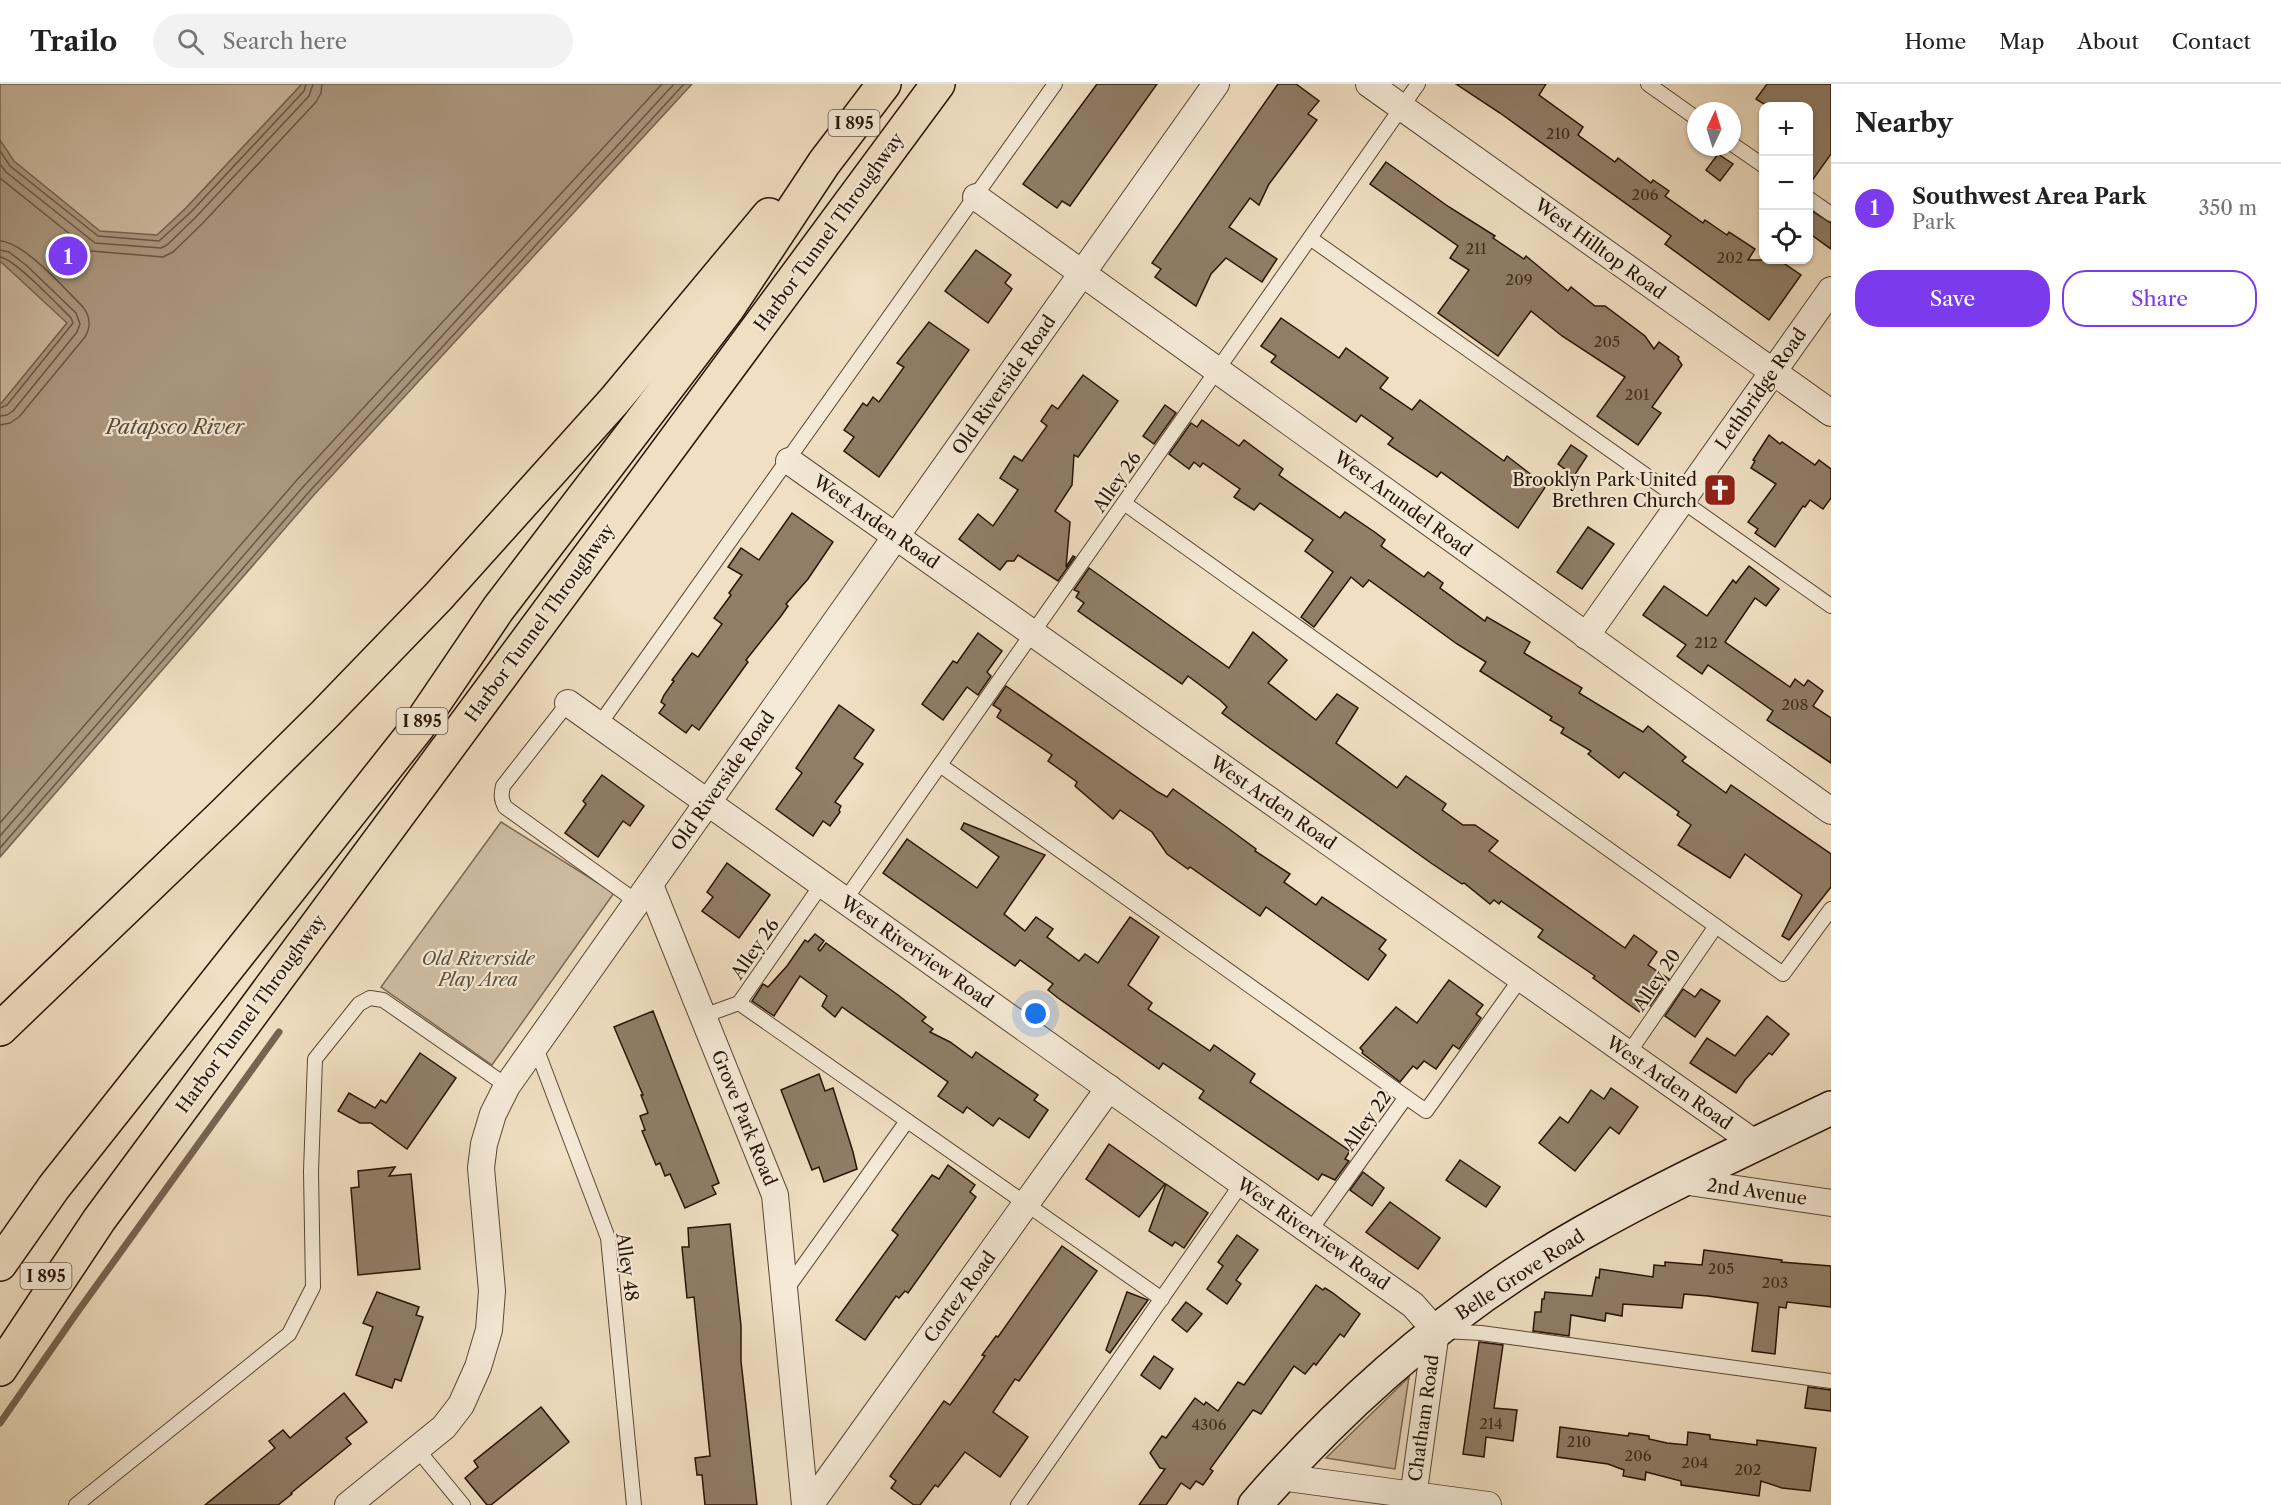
<!DOCTYPE html>
<meta charset="utf-8">
<style>
:root{--surface:#fff;--page:#f2f2f2;--text:#202124;--muted:#757577;--line:#e0e0e0;--accent:#7c3aed}
body{margin:0;font-family:"Libre Caslon Text",serif;background:var(--page);color:var(--text)}
.controls{position:absolute;right:18px;top:18px;display:grid;overflow:hidden;border-radius:12px;box-shadow:0 2px 4px #0004}
.controls button{width:54px;height:54px;display:grid;place-items:center;padding:0;border:0;border-bottom:2px solid var(--line);background:var(--surface);color:var(--text);font:30px sans-serif}
.compass{position:absolute;left:1687px;top:18px;width:54px;height:54px;border-radius:50%;background:var(--surface);box-shadow:0 2px 4px #0004;rotate:4deg}
.you{position:absolute;left:1036px;top:930px;width:21px;height:21px;margin:-15px;border:4px solid #fff;border-radius:50%;background:#1a73e8;box-shadow:0 0 0 9px #1a73e833}
.badge{display:grid;place-items:center;width:39px;height:39px;border-radius:50%;background:var(--accent);color:#fff;font-size:20px;font-weight:700}
.pin{position:absolute;translate:-50% -50%;border:3px solid #fff;box-shadow:0 2px 6px #0006}
.list{margin:0;padding:0;list-style:none}
h2{display:flex;justify-content:space-between;align-items:center;height:78px;margin:0;padding:0 24px;font-size:26px}
h2 small{font-size:20px;font-weight:400;color:var(--muted)}
.list li{display:grid;grid-template-columns:39px 1fr auto;gap:18px;align-items:center;box-sizing:border-box;height:90px;padding:0 24px;border-top:2px solid var(--line)}
.list b{display:block;font-size:22px;white-space:nowrap}
.list p{margin:0;font-size:20px;white-space:nowrap;color:var(--muted)}
.list em{font-size:20px;font-style:normal;color:var(--muted)}
.actions{display:flex;gap:12px;padding:18px 24px}
.actions a{flex:1;padding:14px 0;border:2px solid var(--accent);border-radius:24px;text-align:center;font-size:21px;color:var(--accent)}
.actions .main{background:var(--accent);color:#fff}
.icon{flex:none;width:33px;height:33px;fill:none;stroke:currentColor;stroke-width:2;stroke-linecap:round;stroke-linejoin:round}
.map{position:relative;flex:none;width:1831px;height:1421px;overflow:hidden}
header{display:flex;align-items:center;gap:36px;box-sizing:border-box;height:84px;padding:0 30px;background:var(--surface);border-bottom:2px solid var(--line)}
header strong{font-size:28px}
nav{display:flex;gap:33px;margin-inline-start:auto;font-size:21px}
.search{width:420px;height:54px;background:var(--page);display:flex;align-items:center;gap:15px;box-sizing:border-box;padding:0 21px;border-radius:33px;color:var(--muted);font-size:22px}
main{display:flex}
aside{flex:1;background:var(--surface)}
.map>svg:first-child{display:block}
.green{fill:#cebca2;stroke:#7a6854;stroke-width:1.5}
.water{fill:#ac9a82;stroke:#776450;stroke-width:1.5}
.lines{fill:none;stroke-linecap:round;stroke-linejoin:round}
.shore{stroke:#6a5744;stroke-width:1.5}
.stream{stroke:#776450;stroke-width:7}
.building{fill:#907e67;stroke:#271405;stroke-width:1.5}
.lane-casing{stroke:#594734;stroke-width:16}
.street-casing{stroke:#594734;stroke-width:28}
.secondary-casing{stroke:#271405;stroke-width:36}
.highway-casing{stroke:#271405;stroke-width:36}
.lane{stroke:#f5ead7;stroke-width:14}
.street{stroke:#f5ead7;stroke-width:26}
.secondary{stroke:#f5ead7;stroke-width:33}
.highway{stroke:#f0dfc2;stroke-width:33}
.labels{text-anchor:middle;stroke-width:4.5;stroke-linejoin:round;paint-order:stroke}
.number-label{font-size:15px;fill:#412e1e}
.shield{fill:#f5ead7;stroke:#655444;stroke-width:1.5}
.shield-label{font-size:16px;font-weight:bold;fill:#271405}
.street-label{font-size:18px;fill:#271405;stroke:#f5ead7}
.poi-label{font-size:18px;fill:#271405;stroke:#f5ead7;text-anchor:end}
.park-label{font-size:18px;font-style:italic;fill:#614f3c;stroke:#f5ead7}
.water-label{font-size:20px;font-style:italic;fill:#5c4a37;stroke:#f5ead7}
</style>
<header>
<strong>Trailo</strong>
<div class="search"><svg class="icon" aria-label="search" viewBox="0 0 24 24"><circle cx="10" cy="10" r="6"/><path d="M15 15l6 6"/></svg>Search here</div>
<nav><a>Home</a><a>Map</a><a>About</a><a>Contact</a></nav>
</header>
<main>
<div class="map">
<svg width="1831" height="1421" viewBox="0 0 1831 1421">
<rect width="100%" height="100%" fill="#f0dfc2"/>
<filter id="stains"><feTurbulence type="fractalNoise" baseFrequency=".00333" numOctaves="4"/><feColorMatrix values="0 0 0 0 .2 0 0 0 0 .09 0 0 0 0 .02 0 0 0 .5 -.17"/></filter>
<radialGradient id="worn" r=".72"><stop offset=".6" stop-color="#630" stop-opacity="0"/><stop offset="1" stop-color="#630" stop-opacity=".3"/></radialGradient>
<g class="green">
<path d="M0,0H302L186,124L67,239L0,321Z"/>
<path d="M501,738L614,809L492,981L381,903Z"/>
<path d="M1409,1293L1395,1385L1326,1374Z"/>
</g>
<path class="water" d="M302,0H692L313,412L0,773V321L67,239L0,177V56L14,77L100,147L157,151L186,124Z"/>
<g class="lines">
<g class="shore">
<path d="M0,67L10,82L98,152L159,157L191,128L304,7L306,0"/>
<path d="M0,80L6,88L95,159L161,164L167,161L196,133L309,12L313,0"/>
<path d="M0,94L91,167L163,173L173,168L202,140L316,18L321,9L322,0"/>
<path d="M0,157C24,158 65,205 83,223C90,232 91,243 85,253L19,333L10,339L0,341"/>
<path d="M0,166L9,168L26,181L76,229L80,240L77,248L13,327L7,331L0,332"/>
<path d="M0,173C15,175 58,221 71,234L73,239L7,321L0,324"/>
<path d="M0,739L296,397L662,0"/>
<path d="M0,752L303,403L674,0"/>
<path d="M0,764L309,408L684,0"/>
</g>
<path class="stream" d="M0,1339L76,1230L279,948"/>
</g>
<g class="building">
<path d="M1097,0H1157L1070,122L1062,117L1057,124L1023,100Z"/>
<path d="M1278,0H1296L1319,17L1308,30L1317,36L1269,100L1259,121L1250,114L1229,143L1277,175L1262,198L1226,174L1211,190L1196,222L1155,193L1161,185L1152,179Z"/>
<path d="M1456,0H1546L1539,11L1583,43L1578,51L1615,78L1618,74L1651,99L1653,96L1669,107L1665,112L1703,139L1705,136L1727,151L1729,148L1755,165L1748,176H1779L1801,191L1769,236L1665,160L1671,152L1500,29Z"/>
<path d="M1767,0H1831V70L1809,101V22H1767L1756,15Z"/>
<path d="M1718,70L1733,80L1720,97L1706,86Z"/>
<path d="M1386,78L1449,123L1495,152L1493,154L1524,175L1526,172L1568,207L1571,203L1595,222H1605L1645,252L1654,265L1659,258L1679,273L1678,275L1682,281L1652,323L1661,329L1638,361L1597,332L1625,293L1562,252L1531,227L1498,272L1438,229L1469,186L1450,174L1458,162L1370,100Z"/>
<path d="M1809,125L1831,139V165L1809,149Z"/>
<path d="M976,166L1011,191L1005,199L1012,205L988,239L945,207Z"/>
<path d="M1281,234L1339,274L1346,264L1388,294L1380,304L1412,326L1420,316L1504,377L1507,372L1546,402L1518,444L1441,388L1437,393L1388,360L1393,354L1361,331L1356,338L1271,278L1276,272L1261,262Z"/>
<path d="M929,238L969,266L879,393L844,367L854,353L844,346L863,319L867,322L873,313L879,318L904,283L897,279Z"/>
<path d="M1083,291L1118,317L1078,373L1074,371L1072,401L1055,427L1070,438L1066,483L1073,472L1075,473L1058,497L1018,471L1014,477H1007L1000,486L959,455L978,430L993,442L1018,406L1000,394L1014,372L1022,377L1047,342L1041,337L1052,321L1058,325Z"/>
<path d="M1165,321L1176,329L1154,360L1143,352Z"/>
<path d="M1202,336L1239,362L1244,356L1283,385L1279,391L1333,429L1340,434L1345,428L1376,449L1385,456L1381,462L1424,493L1428,488L1443,499L1440,504L1485,537L1487,533L1530,558L1524,569L1582,604L1579,609L1643,648L1648,642L1686,673L1682,677L1726,709L1731,701L1831,770V803L1789,856L1782,852L1802,811L1745,770L1730,794L1678,761L1691,741L1677,731L1679,728L1624,688L1619,694L1588,670L1591,667L1561,649L1564,644L1550,636L1552,633L1480,587L1486,578L1457,560L1369,496L1363,503L1351,493L1314,543L1301,533L1333,488L1305,467L1313,456L1260,419L1254,426L1234,413L1240,405L1203,379L1200,383L1194,378L1189,385L1169,370L1191,339L1197,343Z"/>
<path d="M1769,351L1780,360L1782,358L1815,381L1819,376L1831,385V414L1823,425L1810,416L1805,423L1803,422L1775,463L1755,449L1758,445L1748,438L1776,400L1751,384L1755,377L1753,376Z"/>
<path d="M1571,361L1587,372L1574,392L1558,380Z"/>
<path d="M792,429L833,458L808,495L786,520L788,522L781,532L746,576L748,578L699,646L692,641L686,649L659,629L665,621L661,618L664,611L674,597L672,596L692,569L698,573L722,540L714,534L731,511L729,509L742,491L728,483L741,464L759,476Z"/>
<path d="M1588,443L1614,460L1582,505L1557,488Z"/>
<path d="M1749,482L1779,505L1766,522L1755,514L1725,558L1790,603L1795,595L1804,602L1808,596L1823,607L1813,622L1831,634V679L1767,636L1773,627L1738,602L1708,581L1702,590L1677,572L1686,561L1643,531L1664,502L1707,532L1733,496L1736,499Z"/>
<path d="M1089,484L1229,584L1253,548L1287,576L1268,599L1316,636L1337,610L1358,624L1336,659L1397,704L1406,692L1446,720L1442,726L1463,741H1475L1498,757L1489,767L1625,864L1634,851L1657,868L1648,881L1669,895L1650,922L1647,920L1641,929L1628,920L1593,894L1595,892L1538,853L1543,846L1501,817L1499,820L1494,816L1490,820L1464,799L1462,800L1431,779L1253,652L1222,629L1227,623L1220,616L1188,592L1182,600L1078,527L1084,519L1076,513L1079,508L1074,506Z"/>
<path d="M978,549L1002,567L987,588L991,592L978,611L967,603L943,636L922,620L953,577L957,579Z"/>
<path d="M1006,602L1158,708L1167,713L1173,705L1225,742L1256,765L1255,767L1290,790L1284,798L1316,821L1322,813L1386,856L1379,865L1386,871L1368,896L1266,823L1260,832L1190,783L1188,785L1167,770L1152,748L1120,726L1113,735L1075,702L1077,698L1048,677L1052,671L997,633L1001,626L993,621Z"/>
<path d="M839,621L874,646L854,674L863,680L835,718L841,722L839,726L840,728L830,742L823,737L813,752L776,725L802,689L796,684Z"/>
<path d="M602,691L644,722L630,742L623,737L598,773L565,749L586,720L583,717Z"/>
<path d="M964,739L1045,771L1004,830L1025,847L1036,833L1053,845L1047,853L1079,877L1085,870L1098,879L1130,833L1159,853L1128,901L1152,919L1148,925L1210,967L1214,961L1255,990L1250,998L1350,1067L1345,1075L1349,1077L1335,1096L1322,1090L1318,1096L1199,1014L1204,1007L1163,979L1159,985L1058,914L1048,906L1053,900L1020,876L1015,882L883,789L907,755L977,804L999,773L961,745Z"/>
<path d="M727,779L770,811L739,854L702,827L713,813L707,808Z"/>
<path d="M815,850L824,857L818,865L820,867L826,859L898,911L926,933L922,937L933,945L930,948L950,958L972,974L976,968L1038,1011L1034,1016L1048,1026L1029,1054L999,1034L993,1042L967,1023L963,1029L938,1012L948,998L842,923L835,933L822,922L827,912L800,892L774,932L752,917L763,900L768,903L787,882L805,856L808,858Z"/>
<path d="M1449,896L1483,921L1476,930L1481,934L1459,965L1453,961L1436,985L1424,977L1417,985L1413,982L1400,998L1362,969L1363,967L1360,964L1396,923L1417,939Z"/>
<path d="M1683,905L1695,913L1701,905L1720,917L1695,953L1665,932Z"/>
<path d="M653,927L719,1099L712,1102L716,1110L685,1124L670,1090L665,1092L660,1079L656,1081L642,1047L645,1046L640,1032L648,1029L641,1011H643L614,943Z"/>
<path d="M1767,932L1789,950L1772,971L1769,969L1745,996L1736,1009L1690,979L1707,954L1735,972Z"/>
<path d="M420,969L456,994L407,1065L371,1039H360L338,1027L349,1009L375,1024L381,1016L386,1019Z"/>
<path d="M819,990L825,1007L833,1004L853,1068L857,1085L824,1098L819,1083L812,1086L781,1006Z"/>
<path d="M1611,1004L1638,1023L1619,1050L1610,1043L1575,1087L1539,1059L1560,1033L1568,1039L1591,1006L1604,1015Z"/>
<path d="M1109,1060L1165,1100L1139,1133L1086,1095Z"/>
<path d="M1460,1076L1500,1103L1486,1123L1446,1096Z"/>
<path d="M948,1081L975,1101L970,1108L976,1113L908,1209L905,1207L899,1214L896,1212L865,1256L836,1236L898,1151L892,1146L932,1091L939,1095Z"/>
<path d="M395,1083L389,1092L411,1090L420,1185L358,1191L351,1104L359,1103L358,1087Z"/>
<path d="M1363,1088L1384,1104L1372,1122L1350,1106Z"/>
<path d="M1166,1100L1208,1129L1184,1164L1175,1158L1172,1162L1149,1147Z"/>
<path d="M1390,1118L1440,1154L1418,1185L1366,1148Z"/>
<path d="M730,1140L741,1242V1277L757,1421H705L702,1391H697L695,1374L710,1372L694,1213L687,1214L682,1163H689L688,1144Z"/>
<path d="M1237,1151L1258,1166L1236,1196L1241,1200L1227,1220L1207,1205L1223,1182L1218,1178Z"/>
<path d="M1062,1162L1097,1187L1019,1297L1015,1295L993,1328L1028,1353L1000,1393L965,1368L938,1403L935,1401L920,1421H914L891,1404L896,1397L890,1392L944,1317L950,1321L961,1306L985,1272L982,1271L996,1252L998,1253Z"/>
<path d="M1704,1166L1782,1176L1781,1178L1831,1182V1223L1787,1218L1786,1224L1779,1223L1775,1270L1752,1267L1758,1219L1708,1212L1684,1210L1682,1224L1623,1220L1622,1232L1606,1229L1605,1237L1571,1231L1569,1252L1533,1247L1535,1228H1541L1542,1215H1544L1545,1208L1592,1212L1596,1193L1599,1194L1600,1185L1653,1193L1654,1181L1665,1182V1178L1702,1181Z"/>
<path d="M1316,1201L1323,1206L1325,1204L1333,1209L1360,1230L1344,1253L1340,1250L1316,1281L1314,1279L1305,1290L1294,1282L1261,1330L1253,1326L1210,1385L1213,1387L1203,1401L1196,1397L1190,1405L1181,1399L1166,1421H1139L1165,1385L1160,1384L1150,1369L1162,1352L1166,1354L1195,1314L1204,1321L1206,1318L1218,1327L1238,1298L1244,1301Z"/>
<path d="M377,1208L419,1223L416,1231L423,1233L401,1297L395,1295L392,1304L356,1291L373,1243L363,1239Z"/>
<path d="M1127,1208L1148,1216L1110,1269L1106,1266Z"/>
<path d="M1186,1218L1202,1230L1187,1248L1172,1236Z"/>
<path d="M1479,1258L1503,1261L1494,1324L1517,1326L1513,1357L1486,1353L1484,1373L1463,1370Z"/>
<path d="M1154,1272L1173,1285L1160,1305L1141,1291Z"/>
<path d="M1808,1303L1831,1306V1327L1805,1324Z"/>
<path d="M344,1309L367,1338L346,1354L351,1360L291,1409L292,1410L278,1421H205L275,1364L269,1357L283,1346L290,1354Z"/>
<path d="M541,1323L569,1358L491,1421H487L465,1394L478,1383L474,1377Z"/>
<path d="M1560,1343L1628,1352L1629,1349L1649,1352V1355L1667,1359L1687,1361L1688,1348L1710,1351V1355L1757,1361V1356L1816,1364L1810,1407L1782,1404L1761,1397L1759,1412L1681,1401V1397L1646,1388L1645,1396L1623,1392L1624,1386L1608,1380L1557,1373Z"/>
</g>
<g class="lines">
<g class="lane-casing">
<g id="lane">
<path d="M1648,0L1696,34"/>
<path d="M1732,60L1764,82"/>
<path d="M1808,114L1831,130"/>
<path d="M1310,154L1831,522"/>
<path d="M1124,419L1783,890L1831,825"/>
<path d="M568,619L503,702C501,711 501,715 505,723L637,818"/>
<path d="M599,641L1055,0"/>
<path d="M940,681L1406,1013"/>
<path d="M845,816L1418,0"/>
<path d="M739,919L1162,1215"/>
<path d="M703,932L739,919L822,800"/>
<path d="M535,961L608,1154L634,1421"/>
<path d="M1628,970L1716,842"/>
<path d="M1310,1147L1406,1013L1426,1027L1521,894"/>
<path d="M786,1206L907,1037"/>
<path d="M1443,1247L1481,1249L1831,1297"/>
<path d="M417,1365L463,1421"/>
<path d="M76,1421L289,1250L313,1203L311,1087L315,975L359,920L370,914L383,916L507,1002"/>
<path d="M1018,1421L1242,1099"/>
</g>
</g>
<g class="street-casing">
<g id="street">
<path d="M1369,0L1831,329"/>
<path d="M976,113L1831,727"/>
<path d="M789,377L1756,1060"/>
<path d="M1586,552L1831,206"/>
<path d="M568,619L1413,1221L1436,1247L1412,1421"/>
<path d="M650,801L775,1111L805,1421"/>
<path d="M1682,1097L1831,1119"/>
<path d="M1280,1393L1488,1421"/>
<path d="M348,1421L444,1343L461,1321L478,1283L489,1246L492,1207L481,1084L484,1060L493,1030L507,1002L1216,0"/>
<path d="M810,1421L1109,1004"/>
</g>
</g>
<g class="secondary-casing">
<path id="secondary" d="M1255,1421C1348,1314 1458,1219 1582,1149C1663,1103 1748,1064 1831,1024"/>
</g>
<g class="highway-casing">
<g id="highway">
<path d="M0,945L226,728L324,631L438,513L614,317L769,131"/>
<path d="M0,1180L54,1103L418,643L498,525L728,224L824,79L884,0"/>
<path d="M0,1285L99,1136L938,0"/>
</g>
</g>
<use href="#lane" class="lane"/>
<use href="#street" class="street"/>
<use href="#secondary" class="secondary"/>
<use href="#highway" class="highway"/>
</g>
<defs>
<g id="church-square" transform="scale(1.725)"><rect x="-9" y="-9" width="18" height="18" rx="4" fill="#8f2418" stroke="#f5ead7"/><path d="M-1.2-6h2.4v3.5h3.3v2.4h-3.3V6h-2.4V-.1h-3.3v-2.4h3.3Z" fill="#fff"/></g>
</defs>
<g fill-rule="evenodd">
<use href="#church-square" x="1720" y="406"/>
</g>
<g class="labels">
<g class="number-label">
<text x="1558" y="55">210</text>
<text x="1645" y="116">206</text>
<text x="1476" y="170">211</text>
<text x="1730" y="179">202</text>
<text x="1519" y="201">209</text>
<text x="1607" y="263">205</text>
<text x="1637" y="316">201</text>
<text x="1706" y="564">212</text>
<text x="1795" y="626">208</text>
<text x="1721" y="1190">205</text>
<text x="1775" y="1204">203</text>
<text x="1491" y="1345">214</text>
<text x="1209" y="1346">4306</text>
<text x="1579" y="1363">210</text>
<text x="1638" y="1377">206</text>
<text x="1695" y="1384">204</text>
<text x="1748" y="1391">202</text>
</g>
<g class="shield">
<rect x="828.5" y="26" width="51" height="26" rx="4.5"/>
<rect x="396.5" y="624" width="51" height="26" rx="4.5"/>
<rect x="20.5" y="1179" width="51" height="26" rx="4.5"/>
</g>
<g class="shield-label">
<text x="854" y="45">I 895</text>
<text x="422" y="643">I 895</text>
<text x="46" y="1198">I 895</text>
</g>
<g class="street-label">
<text transform="translate(829 148) rotate(-54)" y="6">Harbor Tunnel Throughway</text>
<text transform="translate(1600 165) rotate(36)" y="6">West Hilltop Road</text>
<text transform="translate(1004 301) rotate(-55)" y="6">Old Riverside Road</text>
<text transform="translate(1761 305) rotate(-55)" y="6">Lethbridge Road</text>
<text transform="translate(1117 398) rotate(-55)" y="6">Alley 26</text>
<text transform="translate(1403 420) rotate(36)" y="6">West Arundel Road</text>
<text transform="translate(876 438) rotate(35)" y="6">West Arden Road</text>
<text transform="translate(540 539) rotate(-54)" y="6">Harbor Tunnel Throughway</text>
<text transform="translate(723 697) rotate(-55)" y="6">Old Riverside Road</text>
<text transform="translate(1273 719) rotate(35)" y="6">West Arden Road</text>
<text transform="translate(755 865) rotate(-55)" y="6">Alley 26</text>
<text transform="translate(917 868) rotate(35)" y="6">West Riverview Road</text>
<text transform="translate(1657 896) rotate(-56)" y="6">Alley 20</text>
<text transform="translate(251 930) rotate(-54)" y="6">Harbor Tunnel Throughway</text>
<text transform="translate(1669 999) rotate(35)" y="6">West Arden Road</text>
<text transform="translate(744 1034) rotate(68)" y="6">Grove Park Road</text>
<text transform="translate(1367 1037) rotate(-54)" y="6">Alley 22</text>
<text transform="translate(1757 1108) rotate(8)" y="6">2nd Avenue</text>
<text transform="translate(1313 1150) rotate(35)" y="6">West Riverview Road</text>
<text transform="translate(627 1183) rotate(82)" y="6">Alley 48</text>
<text transform="translate(1520 1191) rotate(-33)" y="6">Belle Grove Road</text>
<text transform="translate(960 1213) rotate(-54)" y="6">Cortez Road</text>
<text transform="translate(1424 1334) rotate(-82)" y="6">Chatham Road</text>
</g>
<g class="poi-label">
<text x="1697" y="402">Brooklyn Park United<tspan x="1697" dy="21">Brethren Church</tspan></text>
</g>
<g class="park-label">
<text x="478" y="881">Old Riverside<tspan x="478" dy="21">Play Area</tspan></text>
</g>
<g class="water-label">
<text x="175" y="350">Patapsco River</text>
</g>
</g>
<rect width="100%" height="100%" filter="url(#stains)"/>
<rect width="100%" height="100%" fill="url(#worn)"/>
</svg>
<div class="controls">
<button>+</button>
<button>−</button>
<button><svg class="icon" aria-label="locate" viewBox="0 0 24 24"><circle cx="12" cy="12" r="6"/><path d="M12 2v4M12 18v4M2 12h4M18 12h4"/></svg></button>
</div>
<svg class="compass" viewBox="-18 -18 36 36"><path d="M0-13l5 13h-10z" fill="#e53935"/><path d="M0 13l5-13h-10z" fill="#757577"/></svg>
<div class="you"></div>
<div class="pin badge" style="left:68px;top:172px">1</div>
</div>
<aside>
<h2>Nearby<small></small></h2>
<ul class="list">
<li><span class="badge">1</span><div><b>Southwest Area Park</b><p>Park</p></div><em>350 m</em></li>
</ul>
<div class="actions"><a class="main">Save</a><a>Share</a></div>
</aside>
</main>
